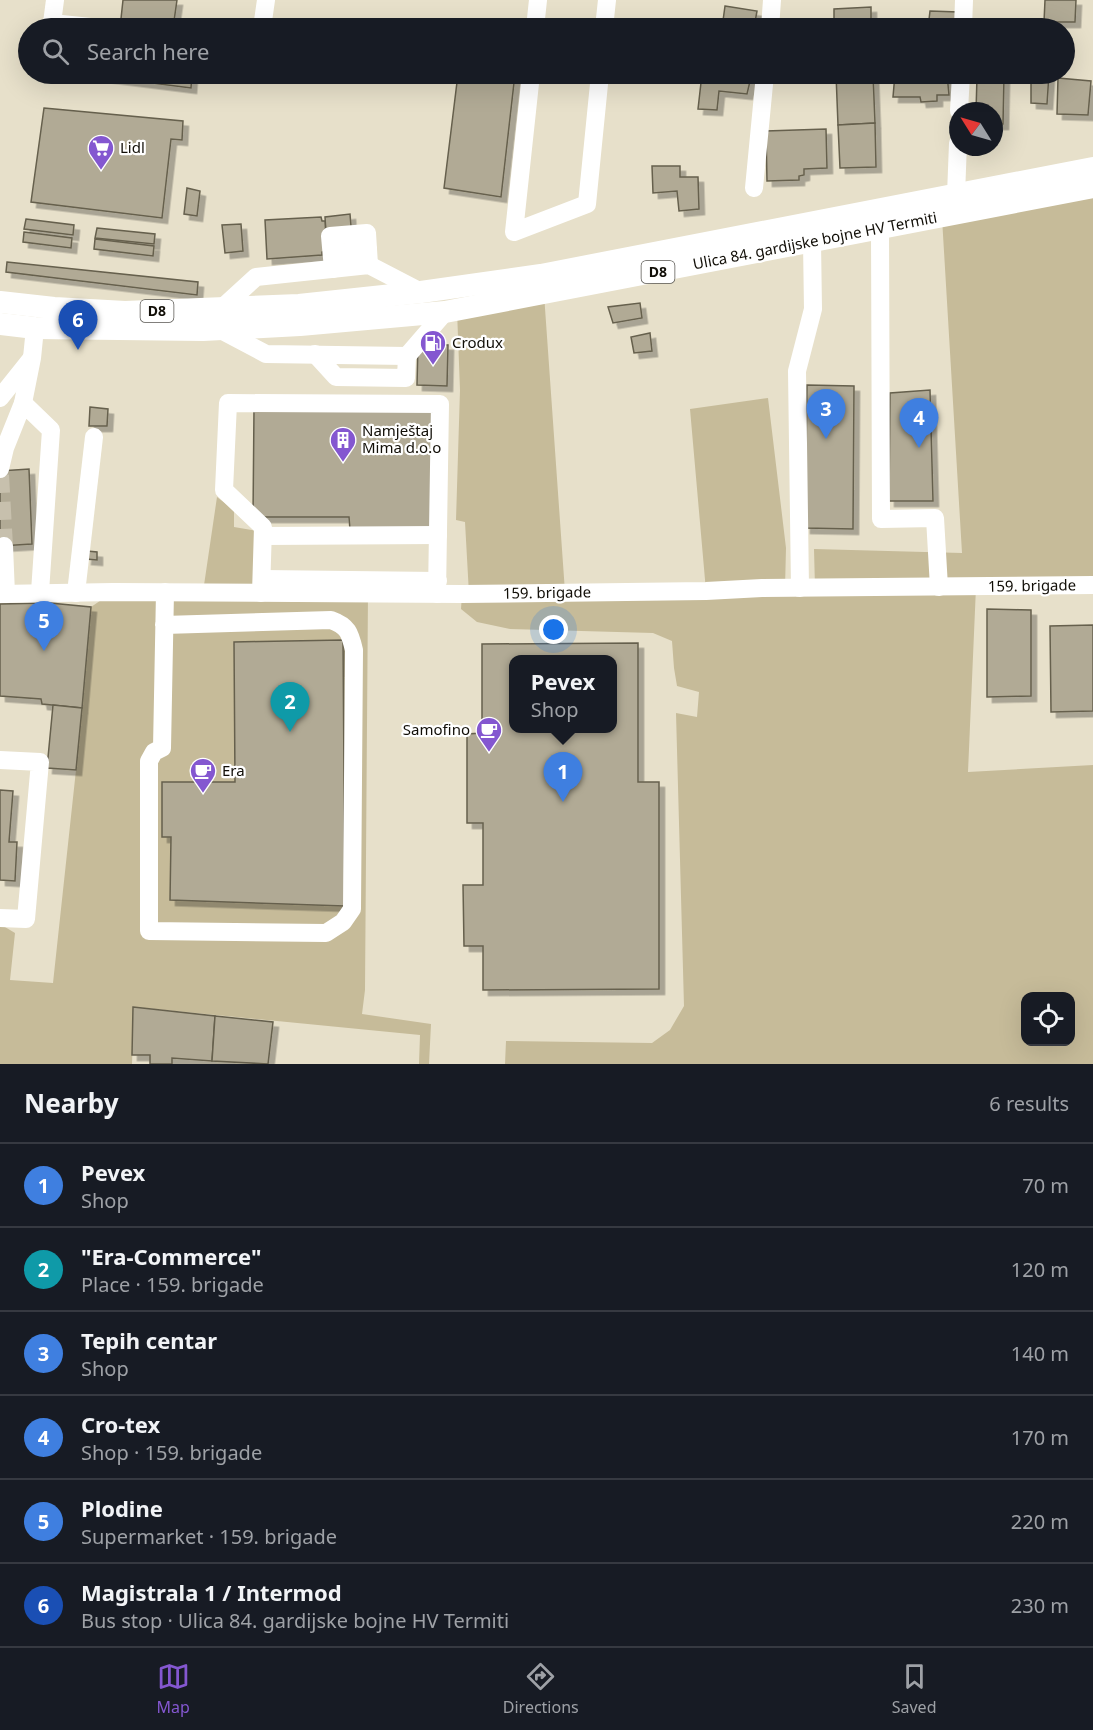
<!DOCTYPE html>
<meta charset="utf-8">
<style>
:root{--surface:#171b24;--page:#242831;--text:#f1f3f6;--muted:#9ea1a6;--line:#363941;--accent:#8457d0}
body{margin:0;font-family:"Noto Sans",sans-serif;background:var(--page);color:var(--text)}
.controls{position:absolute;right:18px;bottom:18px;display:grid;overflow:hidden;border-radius:12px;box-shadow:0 6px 24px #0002}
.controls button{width:54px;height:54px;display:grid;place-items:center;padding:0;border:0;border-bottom:2px solid var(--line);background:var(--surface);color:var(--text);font:30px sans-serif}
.compass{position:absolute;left:949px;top:102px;width:54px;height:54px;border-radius:50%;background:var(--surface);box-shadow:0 6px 24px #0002;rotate:307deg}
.you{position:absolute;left:554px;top:630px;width:21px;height:21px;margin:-15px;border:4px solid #fff;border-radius:50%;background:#1a73e8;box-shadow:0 0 0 9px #1a73e833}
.badge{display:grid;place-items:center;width:39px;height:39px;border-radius:50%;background:var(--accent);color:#fff;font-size:20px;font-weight:700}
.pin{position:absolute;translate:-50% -50px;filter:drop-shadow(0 2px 3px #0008)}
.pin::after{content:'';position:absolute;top:32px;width:21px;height:18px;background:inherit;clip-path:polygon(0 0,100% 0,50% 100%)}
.popup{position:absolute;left:509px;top:655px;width:108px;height:78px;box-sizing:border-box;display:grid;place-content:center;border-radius:12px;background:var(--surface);filter:drop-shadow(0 2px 4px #0005);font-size:20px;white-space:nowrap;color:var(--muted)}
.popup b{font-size:22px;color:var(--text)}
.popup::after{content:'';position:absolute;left:50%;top:100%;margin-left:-12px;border:12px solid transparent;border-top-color:var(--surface)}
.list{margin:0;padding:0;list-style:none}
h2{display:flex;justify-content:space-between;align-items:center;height:78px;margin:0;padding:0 24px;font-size:26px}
h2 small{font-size:20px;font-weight:400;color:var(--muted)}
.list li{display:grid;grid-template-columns:39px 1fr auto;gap:18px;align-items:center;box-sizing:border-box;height:84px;padding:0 24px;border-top:2px solid var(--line)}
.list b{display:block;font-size:22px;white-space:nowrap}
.list p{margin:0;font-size:20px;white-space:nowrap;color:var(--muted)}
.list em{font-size:20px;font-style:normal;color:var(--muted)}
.icon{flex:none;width:33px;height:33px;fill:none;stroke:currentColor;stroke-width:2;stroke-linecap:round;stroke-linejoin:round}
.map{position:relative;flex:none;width:1093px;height:1064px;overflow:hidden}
.search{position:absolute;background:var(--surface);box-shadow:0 6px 24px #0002;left:18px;right:18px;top:18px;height:66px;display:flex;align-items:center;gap:15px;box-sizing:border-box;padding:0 21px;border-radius:33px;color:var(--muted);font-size:22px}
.sheet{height:582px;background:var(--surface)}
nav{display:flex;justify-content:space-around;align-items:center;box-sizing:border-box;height:84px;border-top:2px solid var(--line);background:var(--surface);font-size:16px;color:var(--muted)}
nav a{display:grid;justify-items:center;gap:3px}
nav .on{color:var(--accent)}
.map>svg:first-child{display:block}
.green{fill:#c6bb99;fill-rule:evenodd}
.building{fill:#b1aa95;stroke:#66604d;stroke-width:1.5;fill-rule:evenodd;filter:url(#shadow)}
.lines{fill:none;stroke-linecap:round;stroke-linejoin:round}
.minor-tunnel{stroke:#c7c0ad;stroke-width:18;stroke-dasharray:18 9;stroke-linecap:butt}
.minor{stroke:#fff;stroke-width:18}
.major{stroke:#fff;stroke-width:22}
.labels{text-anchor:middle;stroke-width:4.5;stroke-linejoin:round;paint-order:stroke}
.shield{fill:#fff;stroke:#585651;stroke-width:1.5}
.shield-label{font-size:14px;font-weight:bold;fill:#110e07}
.poi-label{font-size:15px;fill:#110e07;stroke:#fff;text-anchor:start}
.street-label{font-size:15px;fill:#110e07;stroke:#fff}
</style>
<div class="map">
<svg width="1093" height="1064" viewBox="0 0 1093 1064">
<defs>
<filter id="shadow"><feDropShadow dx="5.5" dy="5.5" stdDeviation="0" flood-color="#0004"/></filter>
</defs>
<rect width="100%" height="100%" fill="#e7e0ca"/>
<g class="green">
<path d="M1093,187V585L976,587L968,772L1093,765V1064H505L506,1041L652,1043L670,1030L684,1006L676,713L697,717L699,692L677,686L674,668L672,641L653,633L510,629L477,622L461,609L462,594H469L465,522L456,520L460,390L457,310L544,294L565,592L706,591L690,409L768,398L786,548L785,588H815L814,549L962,553L942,218ZM1026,996H1070V1042H1026Z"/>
<path d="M217,497L234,510V527L257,531L255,593H368L365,990L362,1014L431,1024L429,1064H419L420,1035L134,1007L132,1064H0V924L15,933L10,980L53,983L76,770L91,607L113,592H203Z"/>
</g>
<g class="building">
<path d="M123,0H177L173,28H120Z"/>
<path d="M1045,0H1076L1075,22H1044Z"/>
<path d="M725,6L757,11L754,28H722Z"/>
<path d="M871,7V28H834V9Z"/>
<path d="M930,11L958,12L956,28H928Z"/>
<path d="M984,20L1001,21L1000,28H976L977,23L982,25Z"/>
<path d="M89,74H192L191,88L89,75Z"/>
<path d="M458,74H515L501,197L444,188Z"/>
<path d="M702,74L751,77L747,94L719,91L717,110L698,109Z"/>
<path d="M836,74H873L875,123L838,125Z"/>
<path d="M895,74H947L949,95H937V101L921,102L920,97H893Z"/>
<path d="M1049,74L1047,104L1031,103V75Z"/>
<path d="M977,77H1004L1003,124H994V111H976Z"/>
<path d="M1058,78L1091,81L1088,115L1057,114Z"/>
<path d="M44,108L183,121L182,140L171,139L162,218L31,202Z"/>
<path d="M875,123L876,167L840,168L838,125Z"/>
<path d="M826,129L827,168L804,169V175L799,176V180L767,181L766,131Z"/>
<path d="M652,166H680V177H698L699,209L679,211L677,191L653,193Z"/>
<path d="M187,188L200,191L197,216L184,214Z"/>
<path d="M350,214L354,262L328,266L325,217Z"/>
<path d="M321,217L322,221H325L327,251L322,252V255L267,259L265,220Z"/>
<path d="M26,219L74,225L73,235L24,229Z"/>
<path d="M241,224L243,251L225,253L222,225Z"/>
<path d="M97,228L155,234L154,244L95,238Z"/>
<path d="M24,232L72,238L71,248L23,242Z"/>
<path d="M95,239L154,246L153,256L94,249Z"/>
<path d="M7,262L198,282L197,295L6,272Z"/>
<path d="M640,303L642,318L613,323L608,307Z"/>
<path d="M650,333L652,351L634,353L631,337Z"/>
<path d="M418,344L448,345L447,386L417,385Z"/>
<path d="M807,385L854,386L853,529L805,528Z"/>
<path d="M930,390L933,501H889L890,393Z"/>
<path d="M90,407L108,409L107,426H89Z"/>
<path d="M433,407L432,528L350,530L349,517H253L254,409Z"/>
<path d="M29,469L32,544L0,546V471Z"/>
<path d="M87,551L97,552V560L86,559Z"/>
<path d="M50,603L91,607L82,708L42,704L41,699L0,696V604Z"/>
<path d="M987,609L1031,610V696L987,697Z"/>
<path d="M1093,625V711L1051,712L1050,626Z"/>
<path d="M343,640L345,906L170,900L171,837H162V782H235L234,642Z"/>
<path d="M638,643V782H659V989L483,990V946H464L463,885H483V823H467V734L482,733V644ZM514,660H612V728H514Z"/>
<path d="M53,705L82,708L76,770L47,768Z"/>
<path d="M0,790L13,791L9,842H17L15,881L0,880Z"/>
<path d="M133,1007L215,1016L212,1061L172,1058V1064H150V1055H132Z"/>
<path d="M215,1016L273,1022L268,1064L212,1061Z"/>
</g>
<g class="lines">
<path class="minor-tunnel" d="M0,475L4,546"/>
<g class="minor">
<path d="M55,0L52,23L100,28"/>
<path d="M262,28L266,0"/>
<path d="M535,28L538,0"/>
<path d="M604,28L607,0"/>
<path d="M770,28L772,0"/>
<path d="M963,28L964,0"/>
<path d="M531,74L514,232L587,204L600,74"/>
<path d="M959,111L961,74"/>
<path d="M754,188L765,74"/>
<path d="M956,195L958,143"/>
<path d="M880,229L881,519L935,518L939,587"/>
<path d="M332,254L368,249"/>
<path d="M333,269L330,236L367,233L369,265"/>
<path d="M221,309L256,277L369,265L421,292"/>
<path d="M219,329L266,354L407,356L445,312"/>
<path d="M315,354L336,377L406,378L407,356"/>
<path d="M0,398L31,359"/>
<path d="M23,403L32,358L35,328"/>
<path d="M0,469L5,448L23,403L51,430L40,592"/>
<path d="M263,536L438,535"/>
<path d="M4,546L6,594"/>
<path d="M262,579L438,581"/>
<path d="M800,588L797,371L813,309L812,242"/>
<path d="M76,593L94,437"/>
<path d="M261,593L263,527L224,490L228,403L440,404L437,594"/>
<path d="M0,594L113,592L462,594L706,591L762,588L1093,585"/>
<path d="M164,625L331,620C348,626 350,633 354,650L352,909L343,922L326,933L149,931V761L154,752L162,748L165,592"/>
<path d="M0,760L40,762L26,919L0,918"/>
</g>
<g class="major">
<path d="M0,302L54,308L125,312L299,305L421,292L541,275L1093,168"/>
<path d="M0,324L35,328L203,330L300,325L445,312L1093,187"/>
</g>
</g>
<defs>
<g id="supermarket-pin" transform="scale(1.35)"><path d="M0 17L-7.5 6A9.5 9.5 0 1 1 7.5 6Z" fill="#8457d0" stroke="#fff"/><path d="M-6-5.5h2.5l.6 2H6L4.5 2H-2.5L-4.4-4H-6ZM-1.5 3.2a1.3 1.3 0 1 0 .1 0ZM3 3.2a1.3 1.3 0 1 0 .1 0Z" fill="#fff"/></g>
<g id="fuel-pin" transform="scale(1.35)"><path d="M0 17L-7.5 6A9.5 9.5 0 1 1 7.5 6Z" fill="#8457d0" stroke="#fff"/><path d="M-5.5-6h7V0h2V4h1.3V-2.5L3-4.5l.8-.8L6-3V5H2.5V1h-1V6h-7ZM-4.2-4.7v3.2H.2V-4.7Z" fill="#fff"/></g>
<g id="building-pin" transform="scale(1.35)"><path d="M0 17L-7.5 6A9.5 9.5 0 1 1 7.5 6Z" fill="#8457d0" stroke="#fff"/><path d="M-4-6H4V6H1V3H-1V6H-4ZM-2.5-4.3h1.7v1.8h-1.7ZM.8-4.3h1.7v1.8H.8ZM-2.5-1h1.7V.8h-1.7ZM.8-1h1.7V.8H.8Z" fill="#fff"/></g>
<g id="cafe-pin" transform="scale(1.35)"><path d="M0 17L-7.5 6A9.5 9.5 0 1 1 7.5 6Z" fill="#8457d0" stroke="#fff"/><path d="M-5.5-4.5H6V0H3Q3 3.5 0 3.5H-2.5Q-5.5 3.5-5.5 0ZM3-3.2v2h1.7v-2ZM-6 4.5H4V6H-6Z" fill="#fff"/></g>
</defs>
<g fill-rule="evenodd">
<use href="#supermarket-pin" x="101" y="148"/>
<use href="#fuel-pin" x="433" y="343"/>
<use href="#building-pin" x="343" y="440"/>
<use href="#cafe-pin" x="489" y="730"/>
<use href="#cafe-pin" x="203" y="771"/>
</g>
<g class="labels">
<g class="shield">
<rect x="641.5" y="261" width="33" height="22" rx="4.5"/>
<rect x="140.5" y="300" width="33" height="22" rx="4.5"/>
</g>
<g class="shield-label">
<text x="658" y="277">D8</text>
<text x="157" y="316">D8</text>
</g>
<g class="poi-label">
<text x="120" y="153">Lidl</text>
<text x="452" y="348">Crodux</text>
<text x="362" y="436">Namještaj<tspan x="362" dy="17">Mima d.o.o</tspan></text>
<text x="470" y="735" text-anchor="end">Samofino</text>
<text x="222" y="776">Era</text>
</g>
<g class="street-label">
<text transform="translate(815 241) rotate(-11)" y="5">Ulica 84. gardijske bojne HV Termiti</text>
<text transform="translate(1032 586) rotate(-1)" y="5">159. brigade</text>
<text transform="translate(547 593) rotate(-1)" y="5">159. brigade</text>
</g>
</g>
</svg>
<div class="controls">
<button><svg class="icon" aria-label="locate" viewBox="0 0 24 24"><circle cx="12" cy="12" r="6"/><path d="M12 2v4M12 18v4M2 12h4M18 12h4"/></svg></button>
</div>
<svg class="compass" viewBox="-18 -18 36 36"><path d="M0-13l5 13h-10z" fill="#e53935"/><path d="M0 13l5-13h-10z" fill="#9ea1a6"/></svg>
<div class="you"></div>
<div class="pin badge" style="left:563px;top:802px;background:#3f7fe0">1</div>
<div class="popup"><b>Pevex</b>Shop</div>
<div class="pin badge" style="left:290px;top:732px;background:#0f9aa8">2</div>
<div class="pin badge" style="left:826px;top:439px;background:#3f7fe0">3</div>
<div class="pin badge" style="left:919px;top:448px;background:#3f7fe0">4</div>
<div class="pin badge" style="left:44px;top:651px;background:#3f7fe0">5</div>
<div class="pin badge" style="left:78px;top:350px;background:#1a4fb4">6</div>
<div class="search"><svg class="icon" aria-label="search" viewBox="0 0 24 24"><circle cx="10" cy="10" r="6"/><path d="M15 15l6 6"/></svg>Search here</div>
</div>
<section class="sheet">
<h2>Nearby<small>6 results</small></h2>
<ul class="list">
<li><span class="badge" style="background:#3f7fe0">1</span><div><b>Pevex</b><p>Shop</p></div><em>70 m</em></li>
<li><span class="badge" style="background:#0f9aa8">2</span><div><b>&quot;Era-Commerce&quot;</b><p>Place · 159. brigade</p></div><em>120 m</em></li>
<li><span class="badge" style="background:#3f7fe0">3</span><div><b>Tepih centar</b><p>Shop</p></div><em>140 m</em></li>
<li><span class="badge" style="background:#3f7fe0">4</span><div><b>Cro-tex</b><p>Shop · 159. brigade</p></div><em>170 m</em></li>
<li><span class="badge" style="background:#3f7fe0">5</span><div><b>Plodine</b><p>Supermarket · 159. brigade</p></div><em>220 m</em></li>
<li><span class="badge" style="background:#1a4fb4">6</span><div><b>Magistrala 1 / Intermod</b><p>Bus stop · Ulica 84. gardijske bojne HV Termiti</p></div><em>230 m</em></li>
</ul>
</section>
<nav>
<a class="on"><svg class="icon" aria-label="map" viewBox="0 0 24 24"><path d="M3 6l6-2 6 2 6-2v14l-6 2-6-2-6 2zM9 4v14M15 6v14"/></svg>Map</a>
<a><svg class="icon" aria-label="directions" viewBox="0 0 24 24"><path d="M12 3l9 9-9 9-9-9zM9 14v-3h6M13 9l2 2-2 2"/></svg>Directions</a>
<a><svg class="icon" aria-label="saved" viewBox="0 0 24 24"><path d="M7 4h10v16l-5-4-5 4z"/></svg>Saved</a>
</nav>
